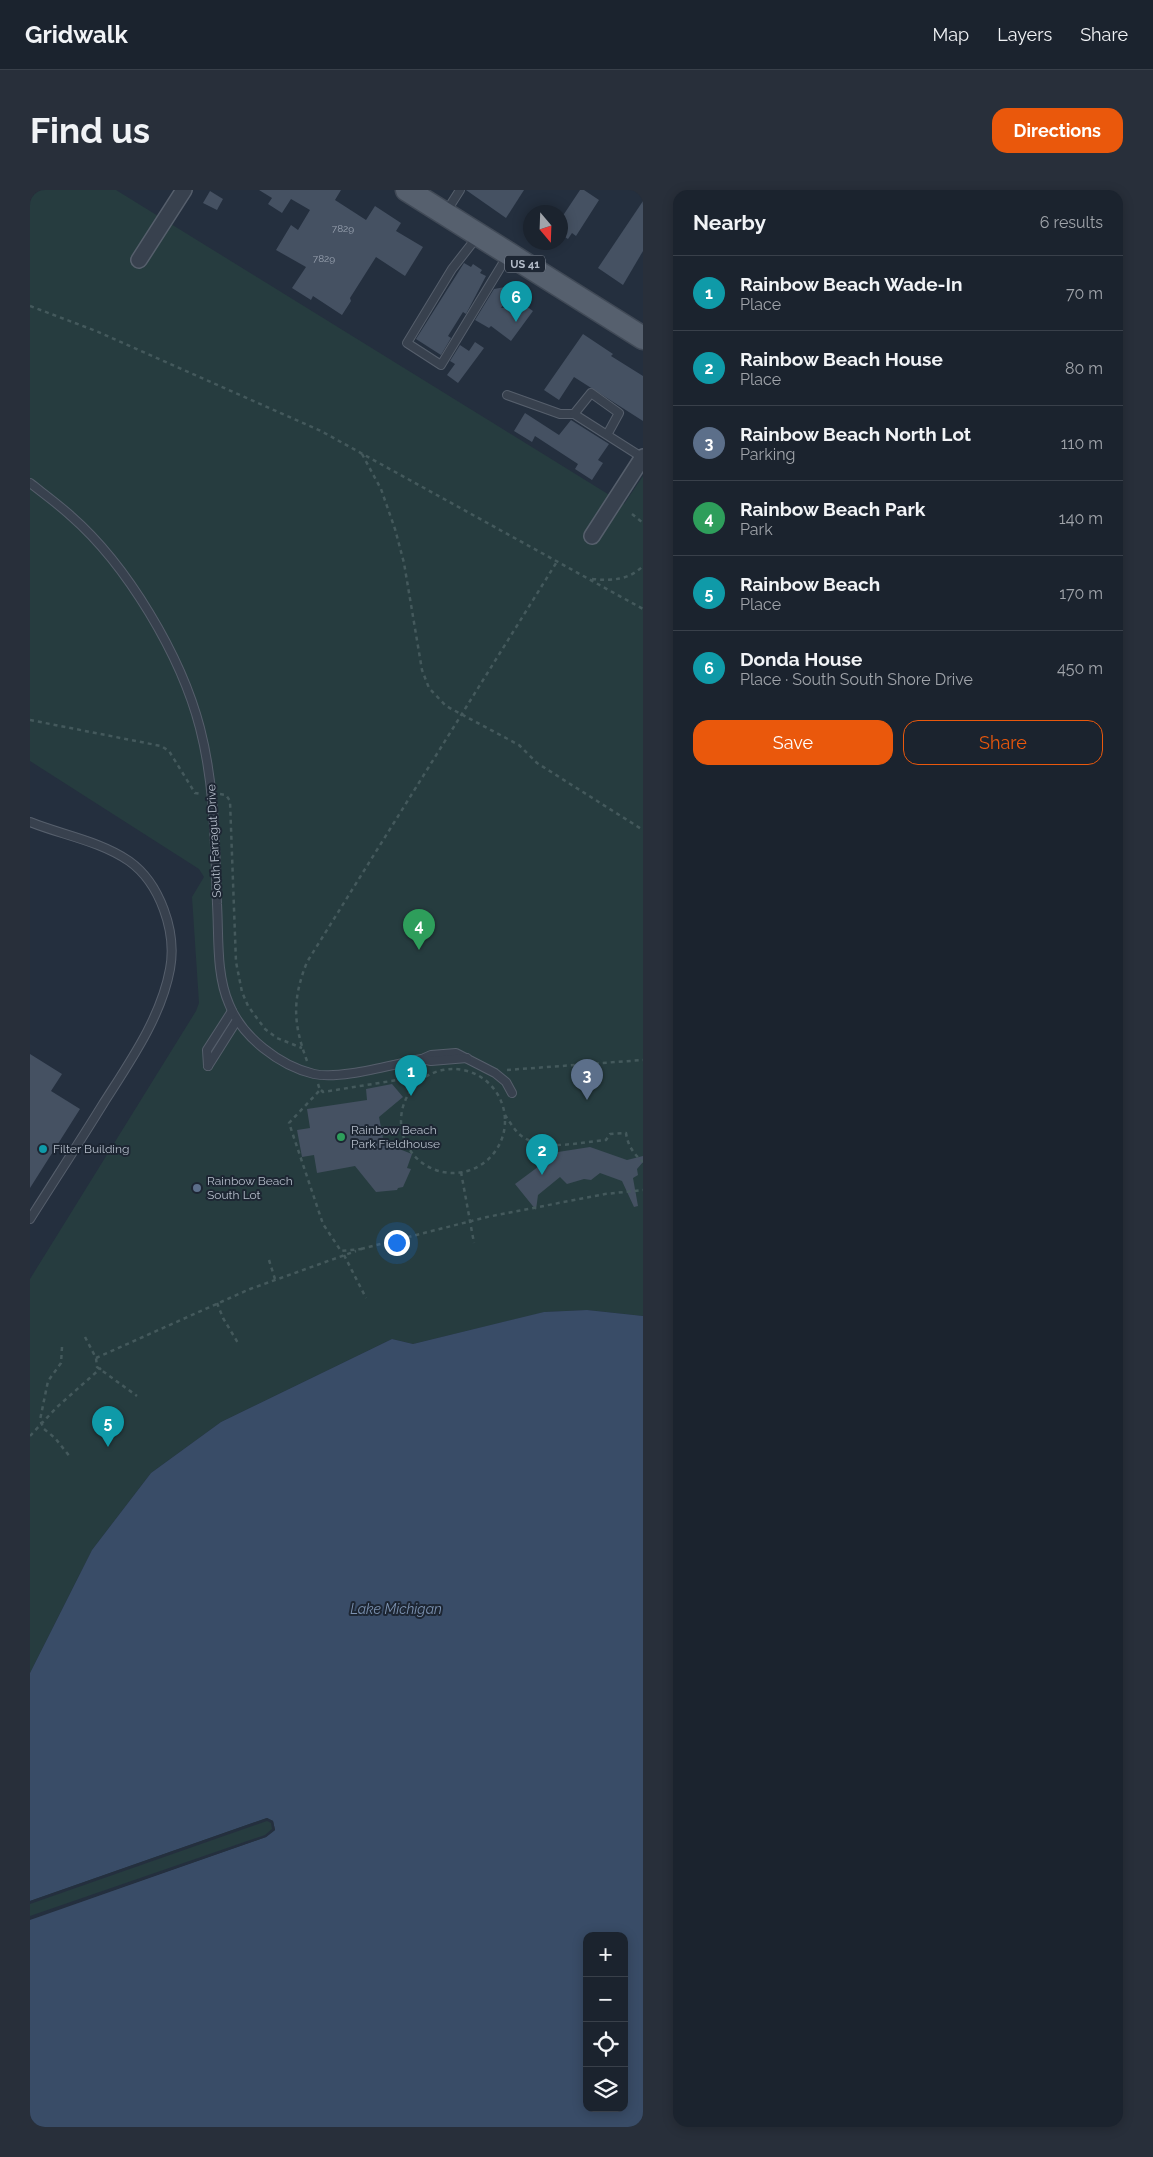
<!DOCTYPE html>
<meta charset="utf-8">
<style>
:root{--surface:#1b232e;--page:#282f3a;--text:#f1f3f6;--muted:#a0a4aa;--line:#39404a;--accent:#ea580c}
body{margin:0;font-family:Raleway,sans-serif;background:var(--page);color:var(--text)}
.controls{position:absolute;right:15px;bottom:15px;display:grid;overflow:hidden;border-radius:10px;box-shadow:0 2px 12px #0003}
.controls button{width:45px;height:45px;display:grid;place-items:center;padding:0;border:0;border-bottom:1px solid var(--line);background:var(--surface);color:var(--text);font:25px sans-serif}
.compass{position:absolute;left:493px;top:15px;width:45px;height:45px;border-radius:50%;background:var(--surface);box-shadow:0 2px 12px #0003;rotate:161deg}
.you{position:absolute;left:366px;top:1052px;width:18px;height:18px;margin:-12px;border:4px solid #fff;border-radius:50%;background:#1a73e8;box-shadow:0 0 0 8px #1a73e833}
.badge{display:grid;place-items:center;width:32px;height:32px;border-radius:50%;background:var(--accent);color:#fff;font-size:16px;font-weight:700}
.pin{position:absolute;translate:-50% -41px;filter:drop-shadow(0 1px 2px #0008)}
.pin::after{content:'';position:absolute;top:26px;width:18px;height:15px;background:inherit;clip-path:polygon(0 0,100% 0,50% 100%)}
.list{margin:0;padding:0;list-style:none}
h2{display:flex;justify-content:space-between;align-items:center;height:65px;margin:0;padding:0 20px;font-size:21px}
h2 small{font-size:16px;font-weight:400;color:var(--muted)}
.list li{display:grid;grid-template-columns:32px 1fr auto;gap:15px;align-items:center;box-sizing:border-box;height:75px;padding:0 20px;border-top:1px solid var(--line)}
.list b{display:block;font-size:19px;white-space:nowrap}
.list p{margin:0;font-size:16px;white-space:nowrap;color:var(--muted)}
.list em{font-size:16px;font-style:normal;color:var(--muted)}
.actions{display:flex;gap:10px;padding:15px 20px}
.actions a{flex:1;padding:11px 0;border:1px solid var(--accent);border-radius:15px;text-align:center;font-size:18px;color:var(--accent)}
.actions .main{background:var(--accent);color:#fff}
.icon{flex:none;width:28px;height:28px;fill:none;stroke:currentColor;stroke-width:2;stroke-linecap:round;stroke-linejoin:round}
.map{position:relative;flex:none;width:613px;height:1937px;overflow:hidden;border-radius:15px}
header{display:flex;align-items:center;gap:30px;box-sizing:border-box;height:70px;padding:0 25px;background:var(--surface);border-bottom:1px solid var(--line)}
header strong{font-size:24px}
nav{display:flex;gap:28px;margin-inline-start:auto;font-size:18px}
.intro{display:flex;align-items:center;justify-content:space-between;box-sizing:border-box;height:120px;padding:0 30px}
h1{margin:0;font-size:35px}
.button{padding:12px 22px;border-radius:15px;background:var(--accent);color:#fff;font-size:18px;font-weight:700}
main{display:flex;gap:30px;padding:0 30px}
aside{flex:1;background:var(--surface);border-radius:15px;box-shadow:0 2px 12px #0003}
.map>svg:first-child{display:block}
.green{fill:#263c3f}
.water{fill:#394c67;fill-rule:evenodd}
.pier{fill:#242f3e}
.building{fill:#455162}
.lines{fill:none;stroke-linecap:round;stroke-linejoin:round}
.lane-casing{stroke:#565f6c;stroke-width:10}
.street-casing{stroke:#565f6c;stroke-width:18}
.primary-casing{stroke:#414a57;stroke-width:25}
.path{stroke:#44595c;stroke-width:2.5;stroke-dasharray:4 4;stroke-linecap:butt}
.lane{stroke:#38414e;stroke-width:8}
.street{stroke:#38414e;stroke-width:15}
.primary{stroke:#56606e;stroke-width:22}
.leisure-dot{fill:#2e9e5b;stroke:#1d2633;stroke-width:2}
.culture-dot{fill:#0f9aa8;stroke:#1d2633;stroke-width:2}
.service-dot{fill:#5c6f8a;stroke:#1d2633;stroke-width:2}
.labels{text-anchor:middle;stroke-width:4;stroke-linejoin:round;paint-order:stroke}
.number-label{font-size:10px;fill:#98a1af}
.shield{fill:#1d2633;stroke:#878f9c;stroke-width:1}
.shield-label{font-size:11px;font-weight:bold;fill:#b4bcc9}
.street-label{font-size:12px;fill:#b4bcc9;stroke:#1d2633}
.poi-label{font-size:12px;fill:#b4bcc9;stroke:#1d2633;text-anchor:start}
.water-label{font-size:14px;font-style:italic;fill:#7c92b1;stroke:#1d2633}
</style>
<header>
<strong>Gridwalk</strong>
<nav><a>Map</a><a>Layers</a><a>Share</a></nav>
</header>
<div class="intro"><h1>Find us</h1><a class="button">Directions</a></div>
<main>
<div class="map">
<svg width="613" height="1937" viewBox="0 0 613 1937">
<rect width="100%" height="100%" fill="#242f3e"/>
<g class="green">
<path d="M0,0H86L594,314L613,286V1126L557,1120L515,1122L383,1154L362,1149L191,1232L121,1283L62,1360L0,1483V1089L166,821L169,813L162,707L174,687L169,679L0,571Z"/>
<path d="M237,1628L243,1631L245,1640L236,1647L0,1729V1711Z"/>
</g>
<path class="water" d="M557,1120L613,1126V1937H0V1729L236,1647L245,1640L243,1631L237,1628L0,1711V1483L62,1360L121,1283L191,1232L362,1149L383,1154L514,1122ZM557,1746H594V1918H557Z"/>
<path class="pier" d="M237,1628L243,1631L245,1640L236,1647L0,1730V1726L235,1645L242,1639L241,1633L237,1631L0,1714V1711Z"/>
<g class="building">
<path d="M229,0H311L305,10L336,30L345,16L371,33L366,41L393,57L375,86L346,67L320,108L321,111L312,125L283,106L281,110L262,98L276,77L246,60L261,35L268,40L280,20L261,9L252,23L238,14L242,8Z"/>
<path d="M436,0H494L476,28Z"/>
<path d="M550,0H554L569,10L546,46L542,43L538,49L530,44V30Z"/>
<path d="M180,1L193,9L187,20L173,13Z"/>
<path d="M613,11V61L593,95L568,78Z"/>
<path d="M434,73L441,77L443,74L452,80L450,83L456,86L436,124L433,122L418,146L421,148L411,165L386,149Z"/>
<path d="M475,97L482,102L471,118L496,116L503,121L481,151L461,136L459,138L445,130L464,99Z"/>
<path d="M553,144L583,164L581,166L613,186V231L544,187L529,210L514,200Z"/>
<path d="M445,152L454,158L428,193L417,185L425,174L420,171L430,155L439,161Z"/>
<path d="M495,223L529,245L541,230L579,254L568,270L573,273L562,290L545,279L548,274L505,246L502,252L484,241Z"/>
<path d="M0,864L32,884L21,901L50,919L0,998Z"/>
<path d="M362,894L373,907L349,927L354,953L382,964L377,978L381,979L373,997L368,998L367,1000L346,1002L325,976L287,983L284,965L272,967L267,940L280,938L277,919L337,910L336,899Z"/>
<path d="M560,957L597,970L613,966V972L607,979L608,985L603,988L608,1016L604,1017L592,991L570,983L561,990L554,989L537,994L530,987L508,1005L506,1020L485,994L528,962Z"/>
</g>
<g class="lines">
<g class="lane-casing">
<g id="lane">
<path d="M416,22L430,0"/>
<path d="M447,47L422,79L377,153L411,175L478,65"/>
<path d="M477,205L530,224H544"/>
<path d="M577,245L589,223L561,203L544,224L613,268"/>
<path d="M0,293C14,304 28,314 41,326C97,375 151,465 170,538C185,596 185,655 187,714C189,747 186,784 199,814C212,847 250,876 284,884C311,890 363,874 392,869L401,865L426,863L465,883L476,892L482,903"/>
<path d="M0,632C32,645 70,651 99,671C130,693 147,742 140,779C131,828 99,873 73,914C49,953 24,991 0,1029"/>
<path d="M392,869L401,871L437,868"/>
<path d="M178,876L177,860L202,821"/>
<path d="M178,876L207,830"/>
</g>
</g>
<g class="street-casing">
<g id="street">
<path d="M109,70L154,0"/>
<path d="M562,346L613,267"/>
</g>
</g>
<g class="primary-casing">
<path id="primary" d="M377,0L613,148"/>
</g>
<g class="path">
<path d="M0,116L66,141L291,241L613,419"/>
<path d="M332,264L351,299L365,339L374,373L392,480L399,498L416,516L489,555L507,573L613,640"/>
<path d="M602,324L613,333"/>
<path d="M562,389C582,391 599,390 613,376"/>
<path d="M0,530L131,556L139,561L165,603L171,604"/>
<path d="M190,604L196,605L200,611L206,772L212,802L218,816L235,839L247,848L272,858"/>
<path d="M277,871C263,833 262,810 277,772L528,370"/>
<circle cx="423" cy="931" r="52"/>
<path d="M477,880L613,870"/>
<path d="M288,894L290,900L259,933L293,1034L311,1061L332,1059"/>
<path d="M291,900L293,902L386,887L390,892"/>
<path d="M475,925C479,931 484,939 489,944C511,963 550,952 576,950L580,944L596,943C598,956 603,963 613,972"/>
<path d="M431,982L444,1053"/>
<path d="M331,1059L457,1027L575,1004L613,1000"/>
<path d="M314,1065L336,1108"/>
<path d="M239,1070L245,1089"/>
<path d="M187,1113L193,1128L208,1153"/>
<path d="M55,1147L66,1168L67,1177L107,1206"/>
<path d="M32,1157L31,1173L18,1191L10,1230L14,1239L25,1248L41,1268"/>
<path d="M66,1168L220,1099L326,1061"/>
<path d="M0,1246L27,1217L71,1178"/>
</g>
<use href="#lane" class="lane"/>
<use href="#street" class="street"/>
<use href="#primary" class="primary"/>
</g>
<circle class="leisure-dot" cx="311" cy="947" r="5"/>
<circle class="culture-dot" cx="13" cy="959" r="5"/>
<circle class="service-dot" cx="167" cy="998" r="5"/>
<g class="labels">
<g class="number-label">
<text x="313" y="42">7829</text>
<text x="294" y="72">7829</text>
</g>
<rect class="shield" x="475" y="65.5" width="40" height="17" rx="4"/>
<g class="shield-label">
<text x="495" y="78">US 41</text>
</g>
<g class="street-label">
<text transform="translate(184 651) rotate(-93)" y="4">South Farragut Drive</text>
</g>
<g class="poi-label">
<text x="321" y="944">Rainbow Beach<tspan x="321" dy="14">Park Fieldhouse</tspan></text>
<text x="23" y="963">Filter Building</text>
<text x="177" y="995">Rainbow Beach<tspan x="177" dy="14">South Lot</tspan></text>
</g>
<g class="water-label">
<text x="366" y="1424">Lake Michigan</text>
</g>
</g>
</svg>
<div class="controls">
<button>+</button>
<button>−</button>
<button><svg class="icon" aria-label="locate" viewBox="0 0 24 24"><circle cx="12" cy="12" r="6"/><path d="M12 2v4M12 18v4M2 12h4M18 12h4"/></svg></button>
<button><svg class="icon" aria-label="layers" viewBox="0 0 24 24"><path d="M12 4l9 5-9 5-9-5zM3 14l9 5 9-5"/></svg></button>
</div>
<svg class="compass" viewBox="-18 -18 36 36"><path d="M0-13l5 13h-10z" fill="#e53935"/><path d="M0 13l5-13h-10z" fill="#a0a4aa"/></svg>
<div class="you"></div>
<div class="pin badge" style="left:381px;top:906px;background:#0f9aa8">1</div>
<div class="pin badge" style="left:512px;top:985px;background:#0f9aa8">2</div>
<div class="pin badge" style="left:557px;top:910px;background:#5c6f8a">3</div>
<div class="pin badge" style="left:389px;top:760px;background:#2e9e5b">4</div>
<div class="pin badge" style="left:78px;top:1257px;background:#0f9aa8">5</div>
<div class="pin badge" style="left:486px;top:132px;background:#0f9aa8">6</div>
</div>
<aside>
<h2>Nearby<small>6 results</small></h2>
<ul class="list">
<li><span class="badge" style="background:#0f9aa8">1</span><div><b>Rainbow Beach Wade-In</b><p>Place</p></div><em>70 m</em></li>
<li><span class="badge" style="background:#0f9aa8">2</span><div><b>Rainbow Beach House</b><p>Place</p></div><em>80 m</em></li>
<li><span class="badge" style="background:#5c6f8a">3</span><div><b>Rainbow Beach North Lot</b><p>Parking</p></div><em>110 m</em></li>
<li><span class="badge" style="background:#2e9e5b">4</span><div><b>Rainbow Beach Park</b><p>Park</p></div><em>140 m</em></li>
<li><span class="badge" style="background:#0f9aa8">5</span><div><b>Rainbow Beach</b><p>Place</p></div><em>170 m</em></li>
<li><span class="badge" style="background:#0f9aa8">6</span><div><b>Donda House</b><p>Place · South South Shore Drive</p></div><em>450 m</em></li>
</ul>
<div class="actions"><a class="main">Save</a><a>Share</a></div>
</aside>
</main>
